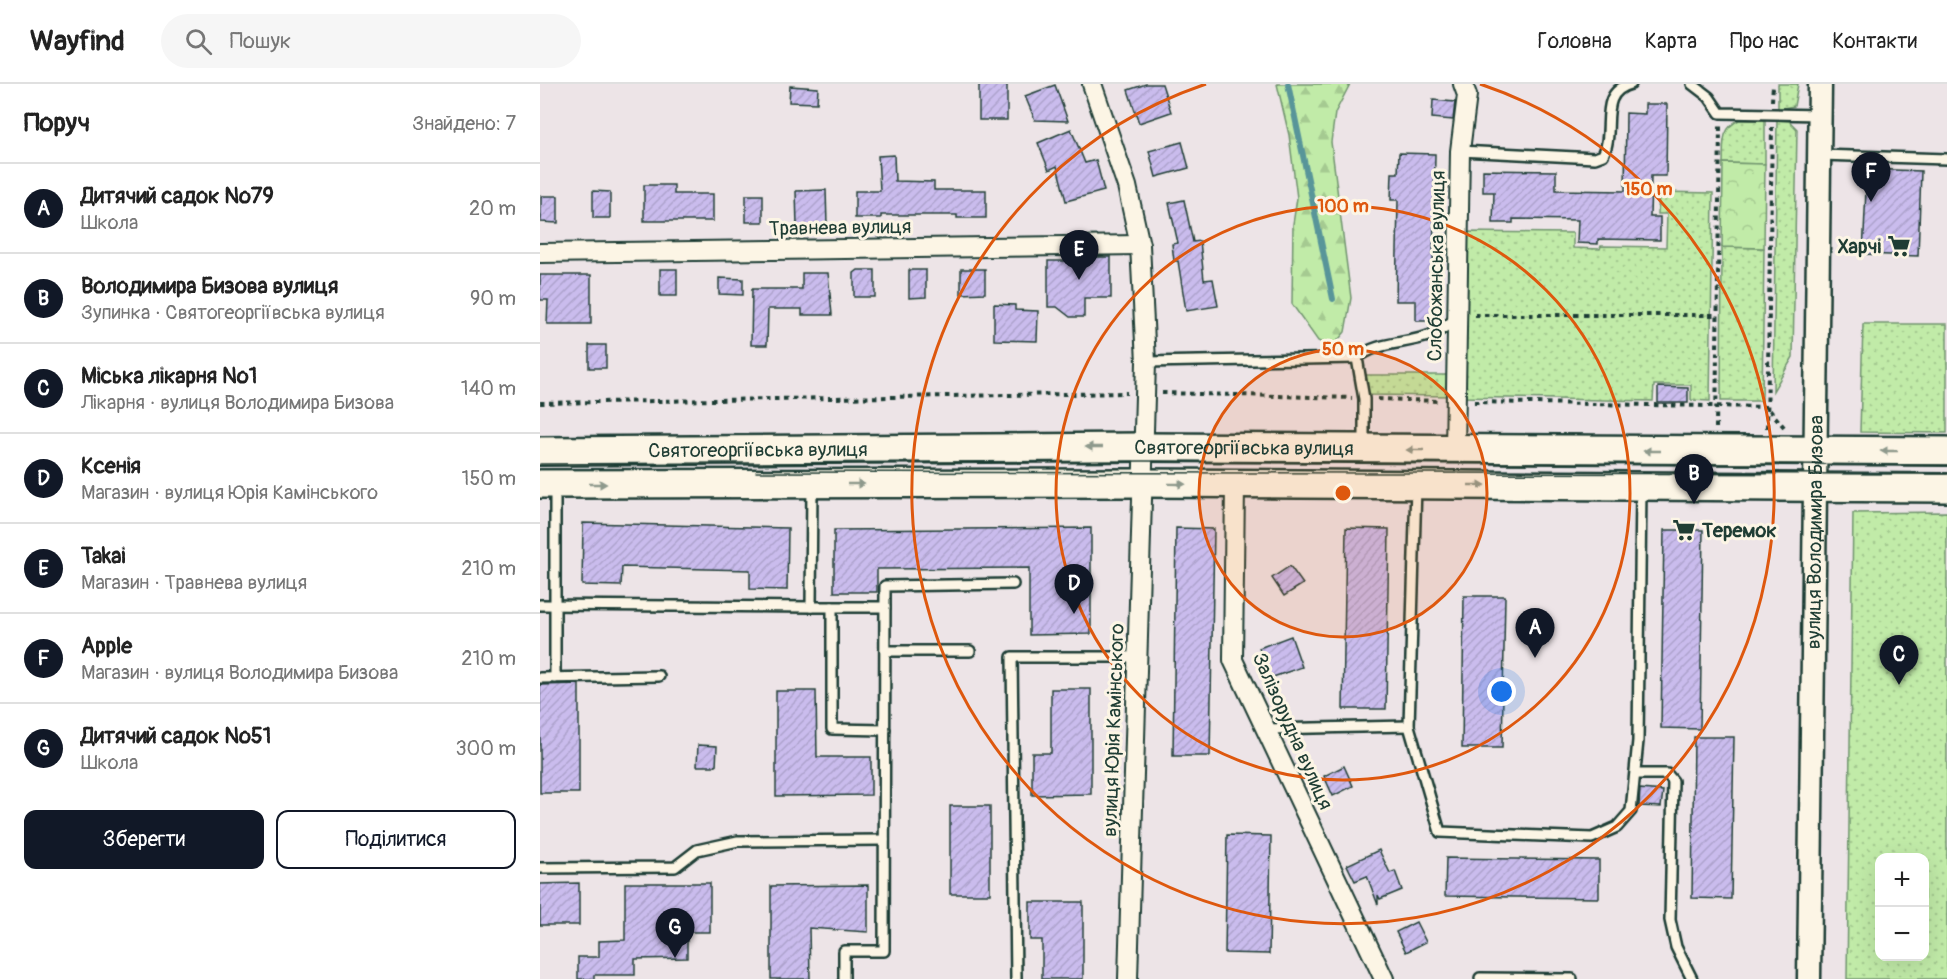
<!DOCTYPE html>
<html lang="uk">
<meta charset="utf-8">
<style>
:root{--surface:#fff;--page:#f6f6f6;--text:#222;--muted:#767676;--line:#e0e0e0;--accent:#111827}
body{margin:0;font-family:Pangolin,sans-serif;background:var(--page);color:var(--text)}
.controls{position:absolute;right:18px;bottom:18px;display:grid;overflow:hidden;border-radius:12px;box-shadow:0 6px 24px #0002}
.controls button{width:54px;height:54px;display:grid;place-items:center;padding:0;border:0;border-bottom:2px solid var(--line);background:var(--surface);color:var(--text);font:30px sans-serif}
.you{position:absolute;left:962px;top:608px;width:21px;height:21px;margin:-15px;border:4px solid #fff;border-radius:50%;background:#1a73e8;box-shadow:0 0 0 9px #1a73e833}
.badge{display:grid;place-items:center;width:39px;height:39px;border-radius:50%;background:var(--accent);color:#fff;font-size:20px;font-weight:700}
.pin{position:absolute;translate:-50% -50px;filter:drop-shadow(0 2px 3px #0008)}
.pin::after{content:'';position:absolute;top:32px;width:21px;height:18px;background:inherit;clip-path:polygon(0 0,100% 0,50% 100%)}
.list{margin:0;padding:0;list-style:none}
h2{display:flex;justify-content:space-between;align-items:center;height:78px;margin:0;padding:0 24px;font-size:26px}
h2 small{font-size:20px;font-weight:400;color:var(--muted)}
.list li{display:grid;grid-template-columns:39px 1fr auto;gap:18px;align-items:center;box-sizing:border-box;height:90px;padding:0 24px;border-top:2px solid var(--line)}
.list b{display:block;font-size:22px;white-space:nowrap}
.list p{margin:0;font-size:20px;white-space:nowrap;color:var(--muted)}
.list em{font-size:20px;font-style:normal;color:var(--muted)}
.actions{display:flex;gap:12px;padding:18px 24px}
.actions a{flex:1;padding:14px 0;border:2px solid var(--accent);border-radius:12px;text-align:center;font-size:21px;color:var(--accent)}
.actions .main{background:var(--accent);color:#fff}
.icon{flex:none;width:33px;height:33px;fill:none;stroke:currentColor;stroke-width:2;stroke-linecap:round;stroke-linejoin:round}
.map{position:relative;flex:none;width:1407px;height:895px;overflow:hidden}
header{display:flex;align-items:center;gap:36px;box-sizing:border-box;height:84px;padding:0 30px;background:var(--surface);border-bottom:2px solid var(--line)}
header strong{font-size:28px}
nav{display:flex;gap:33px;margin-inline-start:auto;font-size:21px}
.search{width:420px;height:54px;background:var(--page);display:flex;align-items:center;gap:15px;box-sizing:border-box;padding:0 21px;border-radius:33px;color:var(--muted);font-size:22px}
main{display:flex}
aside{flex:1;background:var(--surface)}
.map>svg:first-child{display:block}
.grass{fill:url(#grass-dots);stroke:#70946e;stroke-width:1.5;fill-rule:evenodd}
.forest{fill:url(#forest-firs);stroke:#70946e;stroke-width:1.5}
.park{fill:url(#park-crowns);stroke:#70946e;stroke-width:1.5}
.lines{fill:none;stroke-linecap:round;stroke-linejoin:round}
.stream{stroke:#599599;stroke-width:6}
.building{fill:url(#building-hatch);stroke:#1f3d34;stroke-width:1.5}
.service-casing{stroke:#1f3d34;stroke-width:14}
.minor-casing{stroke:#1f3d34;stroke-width:22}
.tertiary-casing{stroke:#1f3d34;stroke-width:27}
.secondary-casing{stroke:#1f3d34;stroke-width:32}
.path{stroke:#1f3d34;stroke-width:4;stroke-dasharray:4.5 4.5;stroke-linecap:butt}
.service{stroke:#fcf5e5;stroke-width:9}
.minor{stroke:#fcf5e5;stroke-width:18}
.tertiary{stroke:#fcf5e5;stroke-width:22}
.secondary{stroke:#fcf5e5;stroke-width:27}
.tram{stroke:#1f3d34;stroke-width:1.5}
.oneway{fill:#8e998c}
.ring{fill:none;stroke:#de580e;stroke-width:3}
.labels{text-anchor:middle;stroke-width:6;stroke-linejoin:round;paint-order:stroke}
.street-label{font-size:20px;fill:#1f3d34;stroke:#fcf5e5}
.poi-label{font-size:20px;font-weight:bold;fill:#1f3d34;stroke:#fcf5e5;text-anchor:end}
.centre{fill:#de580e;stroke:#fcf5e5;stroke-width:3}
.ring-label{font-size:18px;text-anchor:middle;font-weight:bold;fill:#de580e;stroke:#fcf5e5;stroke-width:6;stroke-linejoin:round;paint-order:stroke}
</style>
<header>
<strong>Wayfind</strong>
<div class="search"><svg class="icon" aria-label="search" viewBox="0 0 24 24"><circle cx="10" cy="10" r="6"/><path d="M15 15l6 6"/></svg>Пошук</div>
<nav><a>Головна</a><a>Карта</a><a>Про нас</a><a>Контакти</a></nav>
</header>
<main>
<aside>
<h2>Поруч<small>Знайдено: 7</small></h2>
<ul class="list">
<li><span class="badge">A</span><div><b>Дитячий садок №79</b><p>Школа</p></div><em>20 m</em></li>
<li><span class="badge">B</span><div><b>Володимира Бизова вулиця</b><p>Зупинка · Святогеоргіївська вулиця</p></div><em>90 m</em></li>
<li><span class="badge">C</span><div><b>Міська лікарня №1</b><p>Лікарня · вулиця Володимира Бизова</p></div><em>140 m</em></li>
<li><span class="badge">D</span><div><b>Ксенія</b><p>Магазин · вулиця Юрія Камінського</p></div><em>150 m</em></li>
<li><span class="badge">E</span><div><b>Takai</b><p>Магазин · Травнева вулиця</p></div><em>210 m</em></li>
<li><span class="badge">F</span><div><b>Apple</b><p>Магазин · вулиця Володимира Бизова</p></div><em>210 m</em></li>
<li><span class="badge">G</span><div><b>Дитячий садок №51</b><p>Школа</p></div><em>300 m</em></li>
</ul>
<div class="actions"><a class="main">Зберегти</a><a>Поділитися</a></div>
</aside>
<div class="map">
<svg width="1407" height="895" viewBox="0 0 1407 895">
<defs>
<pattern id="grass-dots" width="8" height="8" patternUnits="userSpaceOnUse" patternTransform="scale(1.5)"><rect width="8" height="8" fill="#c1eba8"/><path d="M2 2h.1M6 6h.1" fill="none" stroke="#a5ca91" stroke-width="1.8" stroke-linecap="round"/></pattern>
<pattern id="forest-firs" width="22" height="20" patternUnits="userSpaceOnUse" patternTransform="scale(1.5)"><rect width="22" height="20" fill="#c1eba8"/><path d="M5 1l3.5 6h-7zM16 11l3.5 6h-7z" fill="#a5ca91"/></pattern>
<pattern id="park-crowns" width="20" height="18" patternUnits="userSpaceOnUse" patternTransform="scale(1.5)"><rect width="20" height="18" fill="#c1eba8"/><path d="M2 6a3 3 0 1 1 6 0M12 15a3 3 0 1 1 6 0" fill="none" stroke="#a5ca91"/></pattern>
<pattern id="building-hatch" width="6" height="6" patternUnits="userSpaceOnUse" patternTransform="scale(1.5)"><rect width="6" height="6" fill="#cabced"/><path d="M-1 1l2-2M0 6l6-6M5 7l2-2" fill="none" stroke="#ada2cc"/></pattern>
</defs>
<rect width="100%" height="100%" fill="#ede4e7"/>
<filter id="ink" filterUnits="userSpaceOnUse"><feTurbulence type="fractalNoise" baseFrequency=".0167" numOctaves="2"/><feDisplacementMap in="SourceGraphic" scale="12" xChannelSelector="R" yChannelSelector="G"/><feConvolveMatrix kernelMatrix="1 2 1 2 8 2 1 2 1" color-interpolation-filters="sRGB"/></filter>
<g filter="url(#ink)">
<g class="grass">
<path d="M1238,0H1258L1254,22L1238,25Z"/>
<path d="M1199,36H1225V80L1183,79C1184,61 1180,45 1199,36Z"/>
<path d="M1237,36L1249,37L1257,45L1253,273L1233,307Z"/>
<path d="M1119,108L1173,109L1170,317L1151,316V301H1114L1113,317L921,313L923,148L1033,149V164L1060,165L1061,162L1126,163L1127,130H1118Z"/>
<path d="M1182,163L1224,164L1222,317H1181Z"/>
<path d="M1323,240H1407V349L1320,348Z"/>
<path d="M824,291H911V312L828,311Z"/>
<path d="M1407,428V895H1307L1313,429ZM1340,774H1384V872H1340Z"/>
</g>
<path class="forest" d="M737,0H810L795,29L791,58L811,214L805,248L792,263L778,257L752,220L753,140L757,114L749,51Z"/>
<path class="park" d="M1183,79L1225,80L1224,164L1182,163Z"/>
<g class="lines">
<path class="stream" d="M748,0L793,215"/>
</g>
<g class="building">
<rect x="439" y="0" width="28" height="36"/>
<path d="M606,0H622L631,28L599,39L588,6Z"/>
<path d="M515,1L528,37L495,36L485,12Z"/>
<path d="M250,2L278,4L277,19L249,18Z"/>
<path d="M893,16L915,18L913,36L892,34Z"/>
<path d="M1105,20H1127L1126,92H1111L1110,133H1120V156L1058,155V160L1037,159L1038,136L973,135V139H953L954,108H943V86L1016,87V106L1085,107L1086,29L1105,30Z"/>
<path d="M531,45L545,79L556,76L564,107L526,117L517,82L509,86L498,59Z"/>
<path d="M642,58L649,84L616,93L609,67Z"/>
<path d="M859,69L895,70L892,237H876V217H856L858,116H851L852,89H858Z"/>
<path d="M354,71L355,97L394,98V106H446V134H417V131H341V134H315V107H340L338,72Z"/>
<path d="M1327,85L1381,87L1378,172L1323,170Z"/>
<path d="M104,101H134V110H173V137H104Z"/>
<path d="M286,106L287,141L257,142L256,107Z"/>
<path d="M53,107L70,108V134H53Z"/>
<rect x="206" y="111" width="17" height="27"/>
<path d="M1,112H18V139L1,138Z"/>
<path d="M644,116L653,158L660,157L664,196L673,195L678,222L646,227L638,177H634L632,160L638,159L629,119Z"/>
<path d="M529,173H571V214H544V233H530L517,223H508V177H529Z"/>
<rect x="120" y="185" width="17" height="27"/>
<path d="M421,185H445V209L421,210Z"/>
<path d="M318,186H335V213H314V189Z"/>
<path d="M369,186H386V213L369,214Z"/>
<path d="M262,189H288L292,231H262V225H228L227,261H211L212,205H262Z"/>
<path d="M0,191H51V240H7L8,216H0Z"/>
<path d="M179,194L203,195V211L179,210Z"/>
<path d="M454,220L475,221V226L498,227L497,257L454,256Z"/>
<rect x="49" y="261" width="17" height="23"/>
<path d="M1118,303L1148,304V319H1118Z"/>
<path d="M43,439L248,444L247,506L210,505V486L82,483L81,502L42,501Z"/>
<path d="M551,444V550L489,551V484L337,485V508H294V446Z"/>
<path d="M636,444L674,445L670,672H633Z"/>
<path d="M806,444L849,445L846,625H803Z"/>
<path d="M1124,446H1163L1160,645L1121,644Z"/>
<path d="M750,482L763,500L744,512L732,494Z"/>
<path d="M924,512H965L962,664H922Z"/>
<path d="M751,552L762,583L730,594L719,564Z"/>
<path d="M39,600V709H0V601Z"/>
<path d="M511,605H551V710L492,711V669H511Z"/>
<path d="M236,607H276L277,673H331V711L236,712Z"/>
<path d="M1154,653H1194L1191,815L1152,814Z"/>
<path d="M158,661L177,662L176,682H157Z"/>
<path d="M804,682L813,702L793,712L784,692Z"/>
<path d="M1100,705L1123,707L1121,723L1099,722Z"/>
<rect x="410" y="722" width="40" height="88"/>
<path d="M687,751L731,752L729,870L685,869Z"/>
<path d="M839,766L850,789L855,787L862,806L840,815L838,811V821L827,792L815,797L807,781Z"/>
<path d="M906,774L1059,776V814L905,812Z"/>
<path d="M39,799V841H0V800Z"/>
<path d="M85,799H170V848H147V874L95,875V891H54V895H38V873H59V857L85,856Z"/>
<path d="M328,801V848L269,844L270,895H231V802Z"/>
<path d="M490,818H543V895H502V856H490Z"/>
<path d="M876,838L886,858L866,868L856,848Z"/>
</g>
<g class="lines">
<g class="service-casing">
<g id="service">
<path d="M1152,0L1169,13L1180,29L1280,31"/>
<path d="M920,67L1055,74L1063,71C1076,47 1056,9 1091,0"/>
<path d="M1280,71L1407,75"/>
<path d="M817,274L824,315V360"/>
<path d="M606,278L817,274C845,251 888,266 916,233"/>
<path d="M272,402L271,523H345"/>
<path d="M876,402L869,642L900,748L1052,754L1077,743L1091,727L1098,657L1101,405"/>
<path d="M0,521L271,523"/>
<path d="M292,523V645L345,646"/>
<path d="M345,567H430"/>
<path d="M0,594L119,592"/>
<path d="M15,594V402"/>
<path d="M726,645L869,642"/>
<path d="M1096,690H1127L1133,697L1130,836L1136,863L1152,895"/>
<path d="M0,784L135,783L157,766L198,757L344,756"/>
<path d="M940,894L1032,895"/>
<path d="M304,895V867H344L345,502L473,500"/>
<path d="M476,895L472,573H598"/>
</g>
</g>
<g class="minor-casing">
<g id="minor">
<path d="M552,0L587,102L600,161L606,278L588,895"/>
<path d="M0,169L600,161"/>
<path d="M915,366L920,67L927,11L923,0"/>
<path d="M695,400L693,576L844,895"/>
</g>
</g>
<g class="tertiary-casing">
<g id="tertiary">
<path id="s1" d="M1269,895L1280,0"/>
</g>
</g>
<g class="secondary-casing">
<g id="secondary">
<path id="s2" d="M0,367L604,363L1407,367"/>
<path d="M0,400L602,399L1407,404"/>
</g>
</g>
<g class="path">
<path d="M1232,17L1233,0"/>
<path d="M935,231H1177"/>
<path d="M622,309L812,314"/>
<path d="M838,315L899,317"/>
<path d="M934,318L1227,323L1244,343"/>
<path d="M0,319L587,309"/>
<path d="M1176,344L1180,42"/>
<path d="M1227,344L1232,43"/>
</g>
<use href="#service" class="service"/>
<use href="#minor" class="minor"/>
<use href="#tertiary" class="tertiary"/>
<use href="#secondary" class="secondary"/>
<g class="tram">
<path d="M0,380L603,377L1407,381"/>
<path d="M216,388L1407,390"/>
</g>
</g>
<defs><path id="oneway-solid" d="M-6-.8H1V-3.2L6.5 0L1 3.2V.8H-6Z" transform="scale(1.5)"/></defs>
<g class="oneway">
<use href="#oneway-solid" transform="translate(554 363) rotate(180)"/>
<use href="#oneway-solid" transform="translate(875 366) rotate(-180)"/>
<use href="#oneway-solid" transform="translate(1112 367) rotate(-180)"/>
<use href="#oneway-solid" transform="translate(1349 367) rotate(-180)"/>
<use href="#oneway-solid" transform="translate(58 400)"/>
<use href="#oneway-solid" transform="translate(316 400)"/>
<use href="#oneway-solid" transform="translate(637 400) rotate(1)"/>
<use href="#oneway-solid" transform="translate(937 401)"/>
</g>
</g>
<circle cx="803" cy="409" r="144" fill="#de580e" fill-opacity=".12"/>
<g class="ring">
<circle cx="803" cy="409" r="144"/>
<circle cx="803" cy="409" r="287"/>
<path d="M940 0A431 431 0 1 1 666 0"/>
</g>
<defs>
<g id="supermarket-bare" transform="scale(1.8)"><path d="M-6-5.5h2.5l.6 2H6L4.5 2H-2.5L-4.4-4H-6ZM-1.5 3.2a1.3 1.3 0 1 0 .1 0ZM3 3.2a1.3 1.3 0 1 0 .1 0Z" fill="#1f3d34" stroke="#fcf5e5" stroke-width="2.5" paint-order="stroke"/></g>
</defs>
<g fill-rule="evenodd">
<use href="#supermarket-bare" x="1359" y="162"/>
<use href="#supermarket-bare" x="1144" y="446"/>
</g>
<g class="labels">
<g class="street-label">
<text transform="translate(300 143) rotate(-1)" y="7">Травнева вулиця</text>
<text transform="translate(896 182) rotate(-89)" y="7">Слобожанська вулиця</text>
<text dy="7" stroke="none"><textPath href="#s2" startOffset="704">Святогеоргіївська вулиця</textPath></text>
<text dy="7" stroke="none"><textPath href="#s2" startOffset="218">Святогеоргіївська вулиця</textPath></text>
<text dy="7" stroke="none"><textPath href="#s1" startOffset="447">вулиця Володимира Бизова</textPath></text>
<text transform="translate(573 646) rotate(-88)" y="7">вулиця Юрія Камінського</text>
<text transform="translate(753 647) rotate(66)" y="7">Залізорудна вулиця</text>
</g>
<g class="poi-label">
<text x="1341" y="169">Харчі</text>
<text x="1162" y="453" text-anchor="start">Теремок</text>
</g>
</g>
<circle cx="803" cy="409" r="9" class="centre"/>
<g class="ring-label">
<text x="1108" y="111">150 m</text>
<text x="803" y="128">100 m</text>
<text x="803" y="271">50 m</text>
</g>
</svg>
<div class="controls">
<button>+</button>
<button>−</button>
</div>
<div class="you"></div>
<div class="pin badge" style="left:995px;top:574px">A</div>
<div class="pin badge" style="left:1154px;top:420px">B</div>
<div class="pin badge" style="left:1359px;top:601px">C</div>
<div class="pin badge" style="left:534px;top:530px">D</div>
<div class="pin badge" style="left:539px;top:196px">E</div>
<div class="pin badge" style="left:1331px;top:118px">F</div>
<div class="pin badge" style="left:135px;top:874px">G</div>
</div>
</main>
